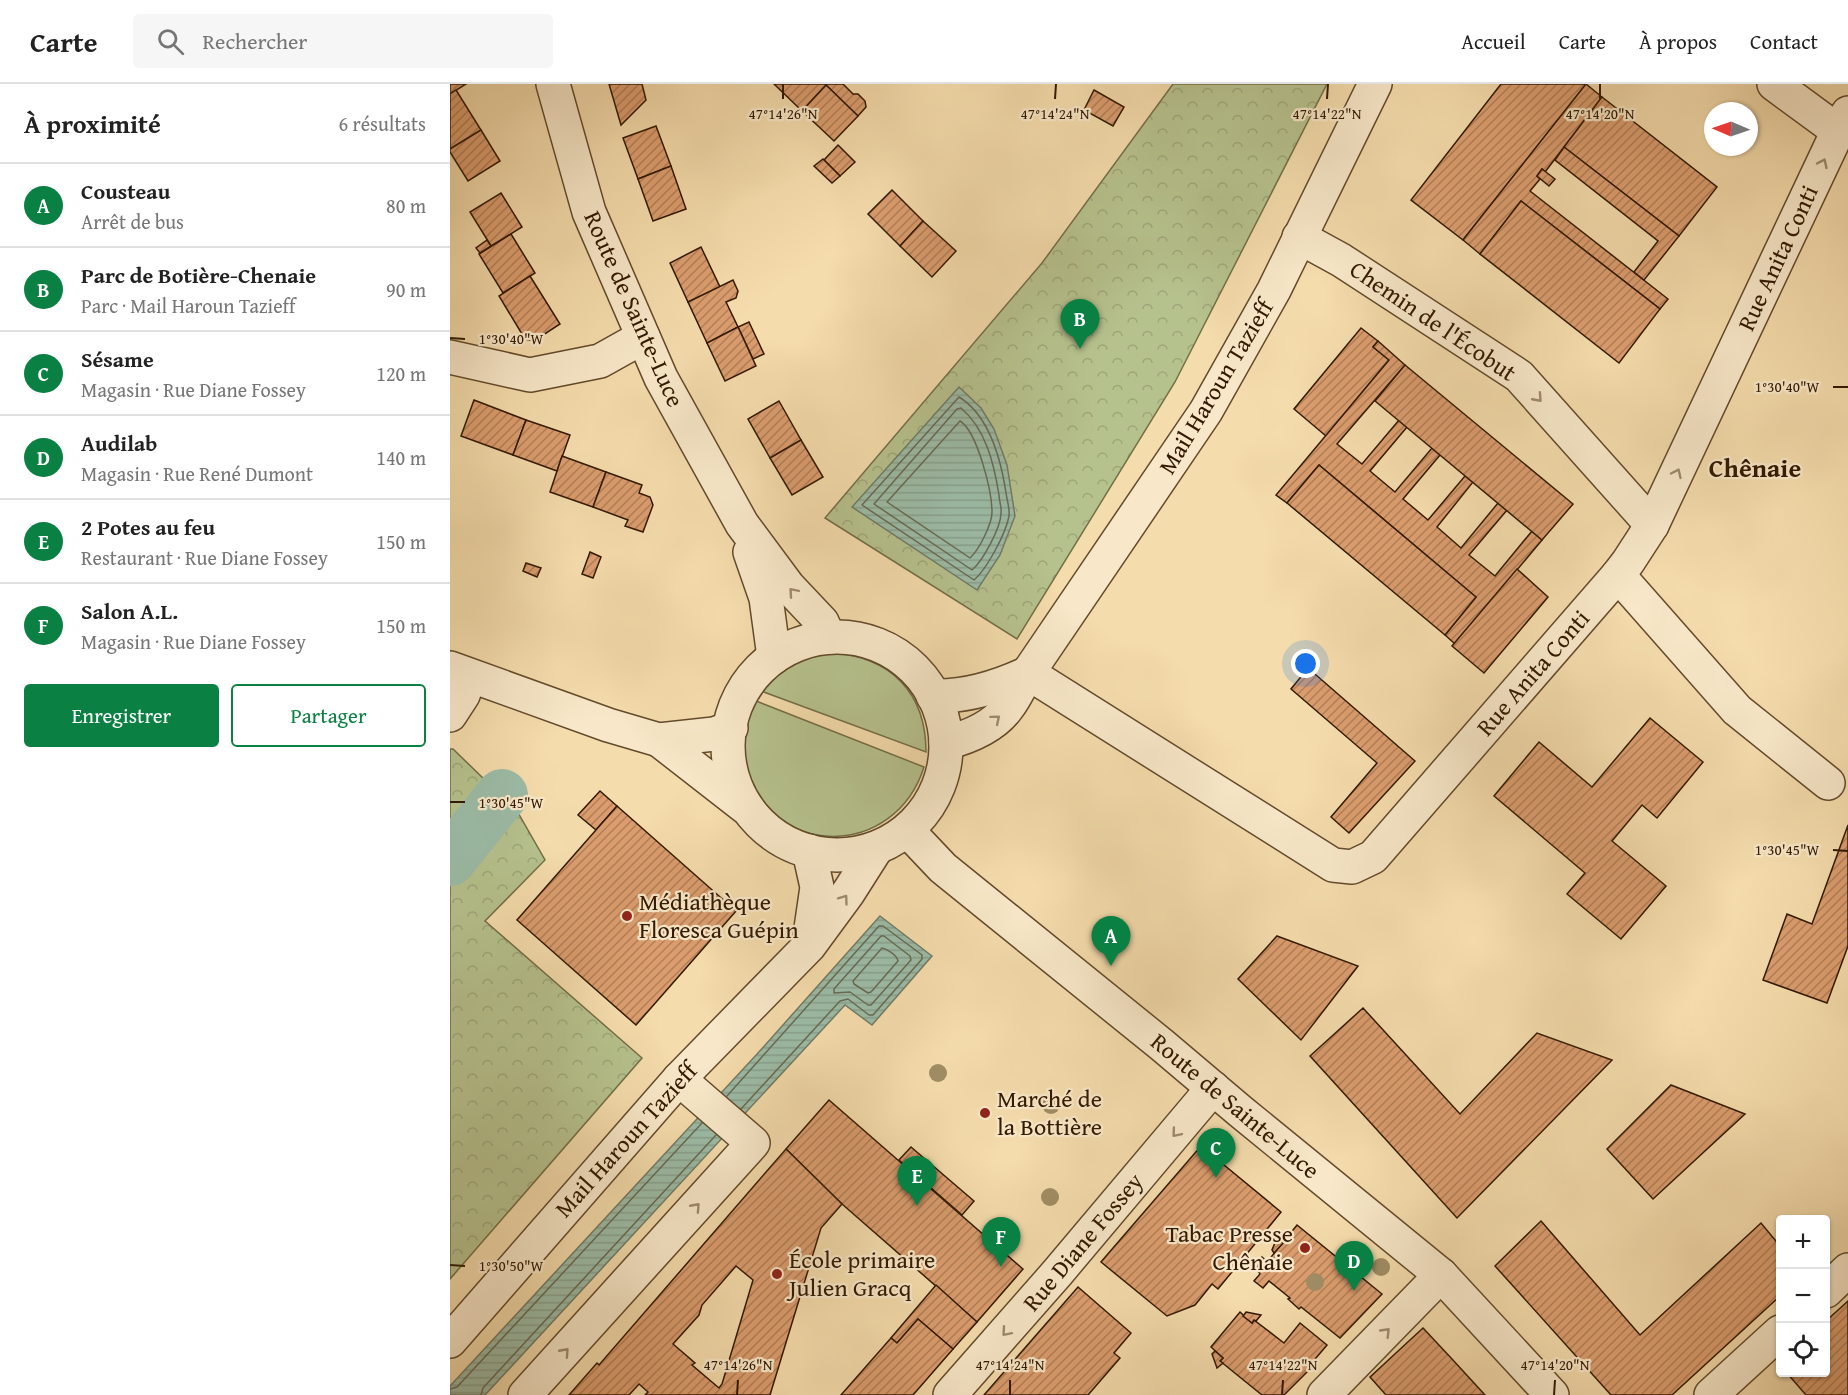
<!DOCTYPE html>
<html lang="fr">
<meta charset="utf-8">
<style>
:root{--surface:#fff;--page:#f6f6f6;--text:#222;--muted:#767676;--line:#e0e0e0;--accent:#0b8043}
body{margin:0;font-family:"Gentium Book Plus",serif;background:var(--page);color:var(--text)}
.controls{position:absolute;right:18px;bottom:18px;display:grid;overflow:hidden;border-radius:6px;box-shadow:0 2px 4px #0004}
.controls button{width:54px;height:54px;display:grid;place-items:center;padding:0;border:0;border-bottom:2px solid var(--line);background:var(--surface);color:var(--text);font:30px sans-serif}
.compass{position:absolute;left:1254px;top:18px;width:54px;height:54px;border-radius:50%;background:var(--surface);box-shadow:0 2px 4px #0004;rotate:272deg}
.you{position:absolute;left:856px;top:580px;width:21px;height:21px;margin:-15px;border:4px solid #fff;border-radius:50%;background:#1a73e8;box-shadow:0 0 0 9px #1a73e833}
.badge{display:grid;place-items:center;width:39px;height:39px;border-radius:50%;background:var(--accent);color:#fff;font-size:20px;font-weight:700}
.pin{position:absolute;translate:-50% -50px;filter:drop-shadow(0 2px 3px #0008)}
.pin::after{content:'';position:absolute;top:32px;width:21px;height:18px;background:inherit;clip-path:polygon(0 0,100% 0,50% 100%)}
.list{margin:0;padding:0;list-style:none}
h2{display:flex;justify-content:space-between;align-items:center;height:78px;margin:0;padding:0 24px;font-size:26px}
h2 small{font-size:20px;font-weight:400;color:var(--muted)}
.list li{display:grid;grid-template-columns:39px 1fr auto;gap:18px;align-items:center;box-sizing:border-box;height:84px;padding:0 24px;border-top:2px solid var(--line)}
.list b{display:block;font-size:22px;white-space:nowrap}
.list p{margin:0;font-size:20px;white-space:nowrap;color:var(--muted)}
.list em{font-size:20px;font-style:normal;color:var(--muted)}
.actions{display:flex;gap:12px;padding:18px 24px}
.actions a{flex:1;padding:14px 0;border:2px solid var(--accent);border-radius:6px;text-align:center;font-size:21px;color:var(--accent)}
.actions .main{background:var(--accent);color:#fff}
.icon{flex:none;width:33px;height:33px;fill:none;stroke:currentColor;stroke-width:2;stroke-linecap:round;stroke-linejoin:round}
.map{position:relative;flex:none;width:1398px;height:1311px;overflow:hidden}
header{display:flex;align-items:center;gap:36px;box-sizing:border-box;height:84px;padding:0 30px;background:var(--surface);border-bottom:2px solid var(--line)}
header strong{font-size:28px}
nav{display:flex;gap:33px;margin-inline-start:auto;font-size:21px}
.search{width:420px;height:54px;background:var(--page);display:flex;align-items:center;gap:15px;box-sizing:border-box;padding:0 21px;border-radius:6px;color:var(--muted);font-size:22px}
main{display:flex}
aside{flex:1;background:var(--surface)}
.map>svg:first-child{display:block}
.grass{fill:#b6c28e;stroke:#746e47;stroke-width:1.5}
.forest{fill:url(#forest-crowns);stroke:#746e47;stroke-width:1.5}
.water{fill:url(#water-rules);stroke:#727b64;stroke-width:1.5}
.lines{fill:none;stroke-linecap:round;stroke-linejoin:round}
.shore{stroke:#676a54;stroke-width:1.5}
.stream{stroke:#727b64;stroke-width:9}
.river{stroke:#9cbca7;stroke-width:52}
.building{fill:url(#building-hatch);stroke:#321900;stroke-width:1.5;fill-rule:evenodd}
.minor-casing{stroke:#634a2b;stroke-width:36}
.minor{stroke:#f8e8c9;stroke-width:33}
.tree{fill:#a08d65}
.oneway{stroke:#9f8b6f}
.ticks{fill:none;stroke:#321900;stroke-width:2}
.poi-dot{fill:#8f2418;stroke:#f8e8c9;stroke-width:2}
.labels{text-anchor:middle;stroke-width:4.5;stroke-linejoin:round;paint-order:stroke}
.street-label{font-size:24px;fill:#321900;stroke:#f8e8c9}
.poi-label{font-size:24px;fill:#321900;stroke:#f8e8c9;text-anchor:start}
.neighbourhood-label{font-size:26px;font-weight:bold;fill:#321900;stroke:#f8e8c9}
.ticks-label{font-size:15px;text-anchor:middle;fill:#321900;stroke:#f8e8c9;stroke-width:4.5;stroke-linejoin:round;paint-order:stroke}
</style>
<header>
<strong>Carte</strong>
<div class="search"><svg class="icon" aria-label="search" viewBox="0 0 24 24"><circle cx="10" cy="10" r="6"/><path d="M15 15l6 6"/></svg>Rechercher</div>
<nav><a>Accueil</a><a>Carte</a><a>À propos</a><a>Contact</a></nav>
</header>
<main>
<aside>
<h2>À proximité<small>6 résultats</small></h2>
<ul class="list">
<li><span class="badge">A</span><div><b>Cousteau</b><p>Arrêt de bus</p></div><em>80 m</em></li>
<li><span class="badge">B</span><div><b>Parc de Botière-Chenaie</b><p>Parc · Mail Haroun Tazieff</p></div><em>90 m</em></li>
<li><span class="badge">C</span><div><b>Sésame</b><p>Magasin · Rue Diane Fossey</p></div><em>120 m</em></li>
<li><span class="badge">D</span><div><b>Audilab</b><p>Magasin · Rue René Dumont</p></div><em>140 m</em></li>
<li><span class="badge">E</span><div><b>2 Potes au feu</b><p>Restaurant · Rue Diane Fossey</p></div><em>150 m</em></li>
<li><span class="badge">F</span><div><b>Salon A.L.</b><p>Magasin · Rue Diane Fossey</p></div><em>150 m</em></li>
</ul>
<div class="actions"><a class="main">Enregistrer</a><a>Partager</a></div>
</aside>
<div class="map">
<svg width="1398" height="1311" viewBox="0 0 1398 1311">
<defs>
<pattern id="forest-crowns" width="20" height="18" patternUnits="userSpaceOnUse" patternTransform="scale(1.5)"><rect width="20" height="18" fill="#b6c28e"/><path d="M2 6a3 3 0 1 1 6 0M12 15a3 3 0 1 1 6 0" fill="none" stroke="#9da679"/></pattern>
<pattern id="water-rules" width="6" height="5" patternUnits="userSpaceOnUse" patternTransform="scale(1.5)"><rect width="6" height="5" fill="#9cbca7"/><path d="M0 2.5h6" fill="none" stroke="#87a18e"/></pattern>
<pattern id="building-hatch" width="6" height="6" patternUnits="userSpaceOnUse" patternTransform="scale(1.5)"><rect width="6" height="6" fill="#db9d6e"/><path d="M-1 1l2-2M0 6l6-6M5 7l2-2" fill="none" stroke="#b27f58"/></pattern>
</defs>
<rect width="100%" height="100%" fill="#f5dcac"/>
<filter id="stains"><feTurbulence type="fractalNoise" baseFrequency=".00333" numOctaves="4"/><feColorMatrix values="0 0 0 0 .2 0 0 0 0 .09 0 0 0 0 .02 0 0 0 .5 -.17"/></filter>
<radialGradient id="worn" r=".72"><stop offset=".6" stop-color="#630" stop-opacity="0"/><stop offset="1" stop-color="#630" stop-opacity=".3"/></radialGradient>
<g class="grass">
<path d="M383,569C441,573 476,609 476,668L311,607C330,584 353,573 383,569Z"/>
<path d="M306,617L474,683C445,775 321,776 297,683C291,661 294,637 306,617Z"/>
</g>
<g class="forest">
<path d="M723,0H877L725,298L567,555L375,434L592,179Z"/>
<path d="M0,665H3L67,727L95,776L35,837L192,974L0,1195Z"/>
</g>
<g class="water">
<path d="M509,303L531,324L544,345L557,381L565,432L550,471L527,506L402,423Z"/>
<path d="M430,832L482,872L422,941L395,921L35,1311H0V1302L308,969Z"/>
</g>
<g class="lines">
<g class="shore">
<path d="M509,313C540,332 551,376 556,409C557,416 560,425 559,432C556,449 537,485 524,496L412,421Z"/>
<path d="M511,324C536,345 544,380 549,411C549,417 552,424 551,429C551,443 533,477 522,486L424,420L507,325Z"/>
<path d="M510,337C527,347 542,407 542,428C542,440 529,466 520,474L437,418Z"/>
<path d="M431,852H434L460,872L461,876L421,921H418L400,908L384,909V905Z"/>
<path d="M432,864C437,865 447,871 448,877L421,908L418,909L404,900L403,897Z"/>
<path d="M277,1012L429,842H433L472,871V875L423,931H419L398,915L390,917L291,1025"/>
<path d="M0,1305L7,1303L252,1039"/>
<path d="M31,1311L33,1304L266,1051"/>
</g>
<path class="stream" d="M0,756L6,769"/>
<path class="river" d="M0,776L52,711"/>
</g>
<g class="building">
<path d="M0,0H16L0,10Z"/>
<path d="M159,0H192L196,16L171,41Z"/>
<path d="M324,0H375L376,1L352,27Z"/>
<path d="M377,0H393L403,10H408L415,17L416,23L408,32L376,1Z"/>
<path d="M1051,0H1136L1013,156L961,116Z"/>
<path d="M1136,0L1152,13L1095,88L1092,85L1087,92L1090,95L1080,107L1218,215L1210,225L1071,117L1030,170L1013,156Z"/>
<path d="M376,1L408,32L384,57L352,27Z"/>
<path d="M6,6L31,46L0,65V10Z"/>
<path d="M644,6L674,23L663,42L634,26Z"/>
<path d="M1152,13L1267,103L1229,152L1114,63Z"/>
<path d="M206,42L221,82L188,95L173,54Z"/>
<path d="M31,46L50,77L18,97L0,68V65Z"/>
<path d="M388,61L405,78L390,92L374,76Z"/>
<path d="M1114,63L1229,152L1194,196L1184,188L1208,157L1105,76Z"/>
<path d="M373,75L390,92L382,99L364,82Z"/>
<path d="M221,82L236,125L203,137L188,95Z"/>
<path d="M1092,85L1105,95L1099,102L1087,92Z"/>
<path d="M442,106L473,137L450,162L418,130Z"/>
<path d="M51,109L72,143L41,162L20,128Z"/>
<path d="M1071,117L1210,225L1169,279L1030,170Z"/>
<path d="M473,137L506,167L482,193L450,162Z"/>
<path d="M61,150L85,189L53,209L29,170Z"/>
<path d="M37,156L41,162L30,169L26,164Z"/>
<path d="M251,163L270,203L238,218L220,179Z"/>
<path d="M80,192L110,240L84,257L75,255L49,212Z"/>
<path d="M283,196L288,207L286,214L276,218L288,243L257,259L238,218Z"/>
<path d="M299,238L314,270L303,275L288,243Z"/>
<path d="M288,243L306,282L275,297L257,259Z"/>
<path d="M911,244L928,257L923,263L939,276L876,352L844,325Z"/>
<path d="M928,257L955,281L887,360L912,380L949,336L957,343L920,387L945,408L982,364L990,371L953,415L978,436L1015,392L1023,398L987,443L1011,464L1048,419L1057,426L1019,471L1045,492L1082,447L1092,456L1005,560L995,551L1026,513L869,381L837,419L826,411L939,276L923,263Z"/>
<path d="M955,281L1123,420L1092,456L925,317Z"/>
<path d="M24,316L76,336L63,371L11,352Z"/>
<path d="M329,317L351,356L320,374L298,335Z"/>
<path d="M76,336L120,351L107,387L63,371Z"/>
<path d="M351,356L373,393L342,411L320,374Z"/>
<path d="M112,372L156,388L143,423L100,408Z"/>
<path d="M869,381L1026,513L995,551L837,419Z"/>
<path d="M156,388L192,401L189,409L200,413L203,421L193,448L175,442L178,436L143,423Z"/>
<path d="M140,468L151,473L143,494L132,490Z"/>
<path d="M76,479L91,484L87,493L73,487Z"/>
<path d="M1067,485L1098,513L1034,589L1002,562Z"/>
<path d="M858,584L965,677L899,749L881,733L927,679L841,605Z"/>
<path d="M1200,634L1253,678L1207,734L1192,721L1162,757L1216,802L1171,855L1117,810L1135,789L1044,712L1089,658L1142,703Z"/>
<path d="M150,707L167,722L146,746L128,731Z"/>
<path d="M167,722L286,827L186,941L67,836Z"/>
<path d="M1398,741V862L1377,919L1313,896L1337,830L1362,840Z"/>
<path d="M827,852L908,882L851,956L788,895Z"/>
<path d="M913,924L1010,1030L1087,949L1162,976L1007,1134L860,972Z"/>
<path d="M1221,1001L1295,1030L1203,1115L1157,1065Z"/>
<path d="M379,1016L573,1185L527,1238L392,1120L336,1065Z"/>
<path d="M751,1062L831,1128L768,1205L762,1200L745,1221L717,1232L651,1178Z"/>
<path d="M461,1063L524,1117L512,1131L449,1076Z"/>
<path d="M336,1065L392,1120L371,1144L320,1311H195L198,1308L189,1300L179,1311H119L147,1279L149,1281ZM286,1182L303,1196L272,1300L269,1304L242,1281L245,1279L223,1260L249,1231L252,1221Z"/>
<path d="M1091,1137L1190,1251L1311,1139L1330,1162V1212L1222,1311H1161L1045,1182Z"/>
<path d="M847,1141L932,1210L890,1254L851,1223L849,1225L838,1215L840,1214L819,1197L813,1204L804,1197L810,1190L809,1188Z"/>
<path d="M827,1154L833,1159L824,1169L822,1166Z"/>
<path d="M812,1173L817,1178L809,1188L806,1186Z"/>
<path d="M486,1201L527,1238L503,1265L468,1235L447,1259L441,1254Z"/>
<path d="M628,1203L681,1249L664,1269L670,1274L638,1311H534Z"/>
<path d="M1398,1217V1311H1356L1336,1288H1376V1237Z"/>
<path d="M790,1228L802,1239L804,1236L834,1259L850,1239L877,1261L860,1281L862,1283L834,1311H812L770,1277L773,1274L761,1263Z"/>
<path d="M796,1228L811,1231L806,1237L804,1236L802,1239L793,1232Z"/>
<path d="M468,1235L503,1265L463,1311H391L441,1254L447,1259Z"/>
<path d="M973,1244L1002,1275L1035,1311H936L920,1293Z"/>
<path d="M765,1267L773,1274L770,1277L773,1279L767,1284L762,1270Z"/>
</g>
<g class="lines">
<g class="minor-casing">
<g id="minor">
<path d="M103,0L139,128L211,294L292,440L338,502L372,538L379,553"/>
<path d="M1324,0L1388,47"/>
<path d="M849,153L891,176L1069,292L1202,441"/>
<path d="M0,273L80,291L150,277L193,253"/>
<path d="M300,468L316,514L324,573"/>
<path d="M1168,491L1287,626L1378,699"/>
<circle cx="387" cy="662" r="109"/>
<path d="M0,584L158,641L209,656L264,650L281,644"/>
<path d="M578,589L883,781L902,783L923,773L1168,491L1178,478L1202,441L1388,47L1398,29"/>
<path d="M483,612C515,613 548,603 578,589"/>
<path d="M0,631L13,611L20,592"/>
<path d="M209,656L295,723"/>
<path d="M496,659C519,653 544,643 558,623C566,613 571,600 578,589L756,327L824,206L925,0"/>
<path d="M457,746L493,784L712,961L790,1027L991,1191L1102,1311"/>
<path d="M359,767L367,803L359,858"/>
<path d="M1376,1207L1398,1186"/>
<path d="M0,1257L229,995L359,862L398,809L426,765"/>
<path d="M75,1311L303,1059L229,995"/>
<path d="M500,1311L608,1188L763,1004"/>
<path d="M874,1311L991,1191"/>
<path d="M1261,1311L1330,1248"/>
</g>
</g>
<use href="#minor" class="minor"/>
</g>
<g class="tree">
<circle cx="488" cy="989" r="9"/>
<circle cx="601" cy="1021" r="9"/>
<circle cx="600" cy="1113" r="9"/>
<circle cx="931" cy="1183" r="9"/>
<circle cx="865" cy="1198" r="9"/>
</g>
<defs><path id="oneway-chevron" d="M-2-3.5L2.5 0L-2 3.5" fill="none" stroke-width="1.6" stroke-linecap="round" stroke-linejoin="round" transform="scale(1.5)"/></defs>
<g class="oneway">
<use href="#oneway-chevron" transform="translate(1373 79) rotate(-65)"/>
<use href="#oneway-chevron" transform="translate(1088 314) rotate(48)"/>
<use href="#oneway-chevron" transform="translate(1227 389) rotate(-65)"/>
<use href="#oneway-chevron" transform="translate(343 508) rotate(-131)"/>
<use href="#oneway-chevron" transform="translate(546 635) rotate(-40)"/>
<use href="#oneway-chevron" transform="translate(394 815) rotate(-54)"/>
<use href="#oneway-chevron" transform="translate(726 1049) rotate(130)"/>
<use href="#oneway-chevron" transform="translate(246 1123) rotate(-48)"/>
<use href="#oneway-chevron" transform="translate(556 1248) rotate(131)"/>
<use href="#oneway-chevron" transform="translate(936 1248) rotate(-46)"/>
<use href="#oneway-chevron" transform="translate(115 1268) rotate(-48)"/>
</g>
<path class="ticks" d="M333,15V0M605,15L606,0M877,15L878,0M1150,15V0M0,254L15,255M1383,303H1398M0,718H15M1383,766L1398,767M0,1181L15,1182M287,1311L288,1296M560,1311V1296M832,1311L833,1296M1104,1311L1105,1296"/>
<g class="poi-dot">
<circle cx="177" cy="832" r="6"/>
<circle cx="535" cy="1029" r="6"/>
<circle cx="855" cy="1164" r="6"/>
<circle cx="327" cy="1190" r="6"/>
</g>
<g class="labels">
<g class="street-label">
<text transform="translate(1328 174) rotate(-65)" y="8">Rue Anita Conti</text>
<text transform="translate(184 225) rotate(66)" y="8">Route de Sainte-Luce</text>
<text transform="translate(983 237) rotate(34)" y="8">Chemin de l'Écobut</text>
<text transform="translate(766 303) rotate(-59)" y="8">Mail Haroun Tazieff</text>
<text transform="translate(1083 589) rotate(-49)" y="8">Rue Anita Conti</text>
<text transform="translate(785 1022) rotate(40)" y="8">Route de Sainte-Luce</text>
<text transform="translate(176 1056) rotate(-48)" y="8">Mail Haroun Tazieff</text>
<text transform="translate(633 1158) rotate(-50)" y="8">Rue Diane Fossey</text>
</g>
<g class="poi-label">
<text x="189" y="826">Médiathèque<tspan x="189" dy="28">Floresca Guépin</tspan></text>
<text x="547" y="1023">Marché de<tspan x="547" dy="28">la Bottière</tspan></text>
<text x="843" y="1158" text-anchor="end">Tabac Presse<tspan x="843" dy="28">Chênaie</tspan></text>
<text x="339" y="1184">École primaire<tspan x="339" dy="28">Julien Gracq</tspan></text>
</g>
<g class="neighbourhood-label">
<text x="1305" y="393">Chênaie</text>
</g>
</g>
<g class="ticks-label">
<text x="333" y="35">47°14'26"N</text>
<text x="605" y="35">47°14'24"N</text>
<text x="877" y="35">47°14'22"N</text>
<text x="1150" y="35">47°14'20"N</text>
<text x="61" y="260">1°30'40"W</text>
<text x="1337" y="308">1°30'40"W</text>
<text x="61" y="724">1°30'45"W</text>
<text x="1337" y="771">1°30'45"W</text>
<text x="61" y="1187">1°30'50"W</text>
<text x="288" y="1286">47°14'26"N</text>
<text x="560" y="1286">47°14'24"N</text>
<text x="833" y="1286">47°14'22"N</text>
<text x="1105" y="1286">47°14'20"N</text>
</g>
<rect width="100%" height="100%" filter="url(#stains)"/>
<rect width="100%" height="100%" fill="url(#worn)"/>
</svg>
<div class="controls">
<button>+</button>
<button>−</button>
<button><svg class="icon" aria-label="locate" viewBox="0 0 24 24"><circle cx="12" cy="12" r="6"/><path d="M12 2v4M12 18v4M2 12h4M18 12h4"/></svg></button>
</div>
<svg class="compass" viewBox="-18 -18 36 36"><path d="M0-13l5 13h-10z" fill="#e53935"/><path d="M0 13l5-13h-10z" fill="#767676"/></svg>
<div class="you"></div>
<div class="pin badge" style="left:661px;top:882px">A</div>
<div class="pin badge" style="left:630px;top:265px">B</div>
<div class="pin badge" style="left:766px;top:1094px">C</div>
<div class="pin badge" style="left:904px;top:1207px">D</div>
<div class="pin badge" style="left:467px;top:1122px">E</div>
<div class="pin badge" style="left:551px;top:1183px">F</div>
</div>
</main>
